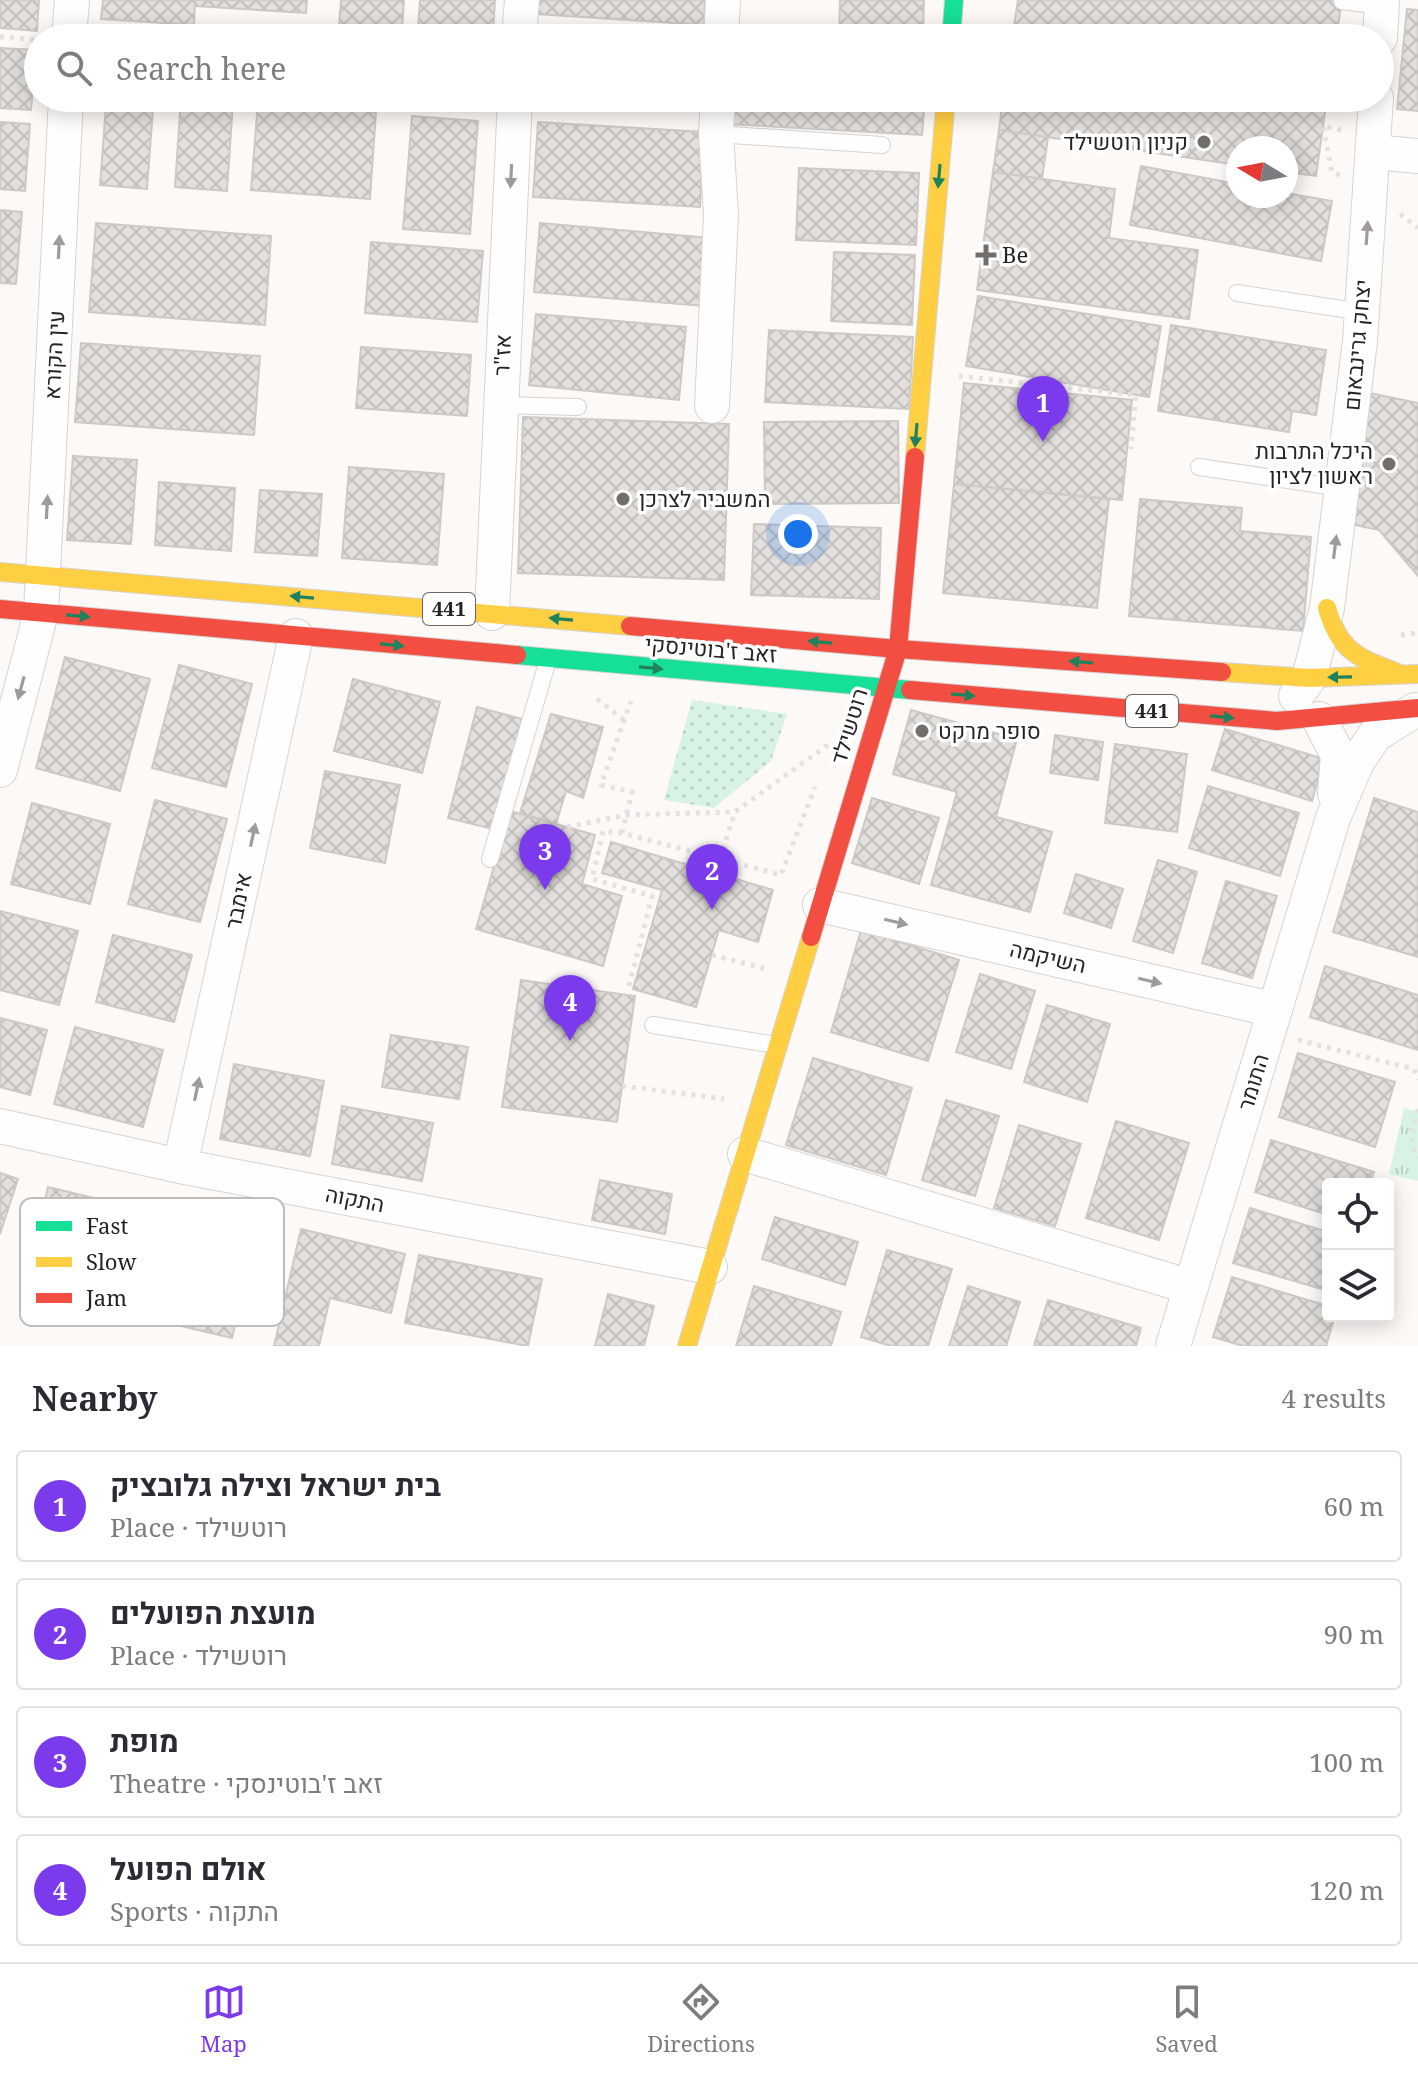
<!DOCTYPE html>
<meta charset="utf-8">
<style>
:root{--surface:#fff;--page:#f2f2f3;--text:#2b2b33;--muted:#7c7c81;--line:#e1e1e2;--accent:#7c3aed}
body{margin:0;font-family:"Noto Serif",Heebo,serif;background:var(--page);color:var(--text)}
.controls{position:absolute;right:24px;bottom:24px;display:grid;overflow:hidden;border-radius:8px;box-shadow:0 4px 20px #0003}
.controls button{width:72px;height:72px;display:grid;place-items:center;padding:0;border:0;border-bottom:2px solid var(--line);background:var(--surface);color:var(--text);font:40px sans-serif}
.compass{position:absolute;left:1226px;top:136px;width:72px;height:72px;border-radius:50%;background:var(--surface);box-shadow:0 4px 20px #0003;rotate:280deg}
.you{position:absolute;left:798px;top:534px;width:28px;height:28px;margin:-20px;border:6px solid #fff;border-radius:50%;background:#1a73e8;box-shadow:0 0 0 12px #1a73e833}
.badge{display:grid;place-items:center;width:52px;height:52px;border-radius:50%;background:var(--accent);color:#fff;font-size:26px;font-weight:700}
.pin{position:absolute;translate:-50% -66px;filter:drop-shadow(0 2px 4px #0008)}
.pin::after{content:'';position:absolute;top:42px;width:28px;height:24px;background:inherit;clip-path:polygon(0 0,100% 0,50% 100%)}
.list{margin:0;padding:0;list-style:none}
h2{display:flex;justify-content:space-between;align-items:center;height:104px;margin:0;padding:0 32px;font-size:34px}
h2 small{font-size:26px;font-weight:400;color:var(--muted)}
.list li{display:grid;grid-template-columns:52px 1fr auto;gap:24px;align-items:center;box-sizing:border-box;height:112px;margin:0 16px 16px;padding:0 16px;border:2px solid var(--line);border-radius:8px}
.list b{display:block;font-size:30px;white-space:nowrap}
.list p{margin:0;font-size:26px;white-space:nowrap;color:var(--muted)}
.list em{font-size:26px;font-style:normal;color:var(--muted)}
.icon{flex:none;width:44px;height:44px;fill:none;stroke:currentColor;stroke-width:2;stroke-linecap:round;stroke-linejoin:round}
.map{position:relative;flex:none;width:1418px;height:1346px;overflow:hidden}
.search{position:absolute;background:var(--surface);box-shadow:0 4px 20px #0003;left:24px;right:24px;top:24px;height:88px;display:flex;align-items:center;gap:20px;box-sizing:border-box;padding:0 28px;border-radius:44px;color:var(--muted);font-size:30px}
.sheet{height:616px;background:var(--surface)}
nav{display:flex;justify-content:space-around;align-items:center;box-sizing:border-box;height:112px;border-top:2px solid var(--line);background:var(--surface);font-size:22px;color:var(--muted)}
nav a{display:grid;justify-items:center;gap:4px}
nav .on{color:var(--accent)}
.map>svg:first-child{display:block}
.grass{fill:url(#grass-tufts)}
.garden{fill:url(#garden-dots)}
.building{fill:url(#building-cross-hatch);stroke:#ccc9c7;stroke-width:2}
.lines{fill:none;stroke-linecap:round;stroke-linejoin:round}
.lane-casing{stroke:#d6d3d1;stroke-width:18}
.street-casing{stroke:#d6d3d1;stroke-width:36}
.fast-casing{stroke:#d6d3d1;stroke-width:20}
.slow-casing{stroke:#d6d3d1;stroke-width:20}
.jam-casing{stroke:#d6d3d1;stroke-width:20}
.path{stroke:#e3e2e2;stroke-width:5;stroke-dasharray:4 6;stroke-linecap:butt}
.lane{stroke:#fffefe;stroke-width:16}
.street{stroke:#fffefe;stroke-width:34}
.fast{stroke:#16e098;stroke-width:18}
.slow{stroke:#ffcf43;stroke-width:18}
.jam{stroke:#f24e42;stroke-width:18}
.oneway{fill:#9e9b9a}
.oneway2{fill:#1e825c}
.poi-dot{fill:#726e6b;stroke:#fff;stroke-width:3}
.labels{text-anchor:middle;stroke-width:7;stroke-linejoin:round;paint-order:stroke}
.shield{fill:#fff;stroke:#686563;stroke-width:2}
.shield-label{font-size:20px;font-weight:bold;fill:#272320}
.poi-label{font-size:22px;fill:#272320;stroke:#fff;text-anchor:start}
.street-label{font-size:22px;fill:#272320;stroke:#fff}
.key{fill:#fff;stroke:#bebdbc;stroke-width:2}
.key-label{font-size:22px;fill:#272320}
</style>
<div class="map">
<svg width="1418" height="1346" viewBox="0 0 1418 1346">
<defs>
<pattern id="grass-tufts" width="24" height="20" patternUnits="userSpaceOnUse" patternTransform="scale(2)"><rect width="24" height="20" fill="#d8f3e4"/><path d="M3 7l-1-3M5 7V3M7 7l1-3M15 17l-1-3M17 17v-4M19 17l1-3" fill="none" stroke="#b9d0c3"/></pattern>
<pattern id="garden-dots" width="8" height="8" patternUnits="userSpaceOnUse" patternTransform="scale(2)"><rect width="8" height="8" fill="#d8f3e4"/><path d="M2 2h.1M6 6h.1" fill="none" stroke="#b9d0c3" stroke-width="1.8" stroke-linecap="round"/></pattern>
<pattern id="building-cross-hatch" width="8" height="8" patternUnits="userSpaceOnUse" patternTransform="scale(2)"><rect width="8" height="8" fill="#e2dfdc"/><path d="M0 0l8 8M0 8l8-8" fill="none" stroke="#c2bfbc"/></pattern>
</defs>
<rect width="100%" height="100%" fill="#fcf9f7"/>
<path class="grass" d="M1404,1108L1418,1112V1181L1389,1174Z"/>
<path class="garden" d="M692,700L787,714L771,761L714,808L664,800Z"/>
<g class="building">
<path d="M0,0H39L37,31L0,28Z"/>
<path d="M103,0H195L194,25L101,19Z"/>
<path d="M195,0H307L306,13L195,6Z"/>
<path d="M341,0H404L402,31L339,26Z"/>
<path d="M420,0H495L493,33L418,28Z"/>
<path d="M538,0H705L704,25L537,14Z"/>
<path d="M840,0H924L923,38H839Z"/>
<path d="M1018,0H1342L1336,38H1012Z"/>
<path d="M1407,9L1418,10V111L1397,109Z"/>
<path d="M557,27L643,35V38H556Z"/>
<path d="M0,48L36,50L31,110L0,108Z"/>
<path d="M181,98L233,102L227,191L175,187Z"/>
<path d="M570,98H637V104Z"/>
<path d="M728,98H925L922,135L727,124Z"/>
<path d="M1003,98H1327L1316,176L1286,172V148H1238V165L999,130Z"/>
<path d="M258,102L376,112L370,199L251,190Z"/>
<path d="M106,105L153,109L147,189L100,185Z"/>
<path d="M412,116L478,121L470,234L403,229Z"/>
<path d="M0,122L30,124L25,191L0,189Z"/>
<path d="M538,122L704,132L700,207L533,197Z"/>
<path d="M999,130L1048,137L1042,179L993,172Z"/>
<path d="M1141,166L1238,184V196H1286V193L1332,201L1321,261L1130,225Z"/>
<path d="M799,168L919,173L916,245L796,240Z"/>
<path d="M993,172L1115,189L1109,238L1198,250L1189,319L977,290Z"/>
<path d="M0,210L22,212L16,284L0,283Z"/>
<path d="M96,223L271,236L265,325L89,312Z"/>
<path d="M540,223L710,238L704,306L534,292Z"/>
<path d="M371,242L483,251L477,322L365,313Z"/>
<path d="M834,252L915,255L912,325L831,321Z"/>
<path d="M978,296L1161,326L1149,397L966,366Z"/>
<path d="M536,314L686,327L679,400L529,385Z"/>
<path d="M1171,325L1326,350L1316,415L1292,411L1289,432L1158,411Z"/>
<path d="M769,330L913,337L909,409L765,402Z"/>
<path d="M81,343L260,356L254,435L75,422Z"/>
<path d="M361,347L471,355L467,416L356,408Z"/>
<path d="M964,383L1132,400L1122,500L954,484Z"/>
<path d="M1370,393L1418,403V576L1379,530L1350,524Z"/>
<path d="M523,417L729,424L724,580L518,573Z"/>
<path d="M898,421L899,503L765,504L764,422Z"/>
<path d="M73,456L137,460L131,544L67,540Z"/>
<path d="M349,467L444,474L437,565L342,558Z"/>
<path d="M159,482L235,488L231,551L155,545Z"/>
<path d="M954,484L1109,499L1097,608L943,593Z"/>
<path d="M260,490L322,494L317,556L255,552Z"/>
<path d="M1140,499L1242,508L1240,531L1311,537L1303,631L1129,616Z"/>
<path d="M754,524L881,528L879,599L751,595Z"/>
<path d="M65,657L150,679L120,791L36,768Z"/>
<path d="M179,665L252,684L226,787L152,768Z"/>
<path d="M353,679L440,702L422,773L334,751Z"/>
<path d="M477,707L522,719L493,829L448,818Z"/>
<path d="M911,710L1017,739L996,817L1052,832L1030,912L931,885L957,792L893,774Z"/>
<path d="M551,714L603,727L583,798L566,791L556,824L520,813Z"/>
<path d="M1225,729L1324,759L1312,801L1212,770Z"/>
<path d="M1055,735L1103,742L1098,780L1050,773Z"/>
<path d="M1115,744L1187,754L1177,832L1105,823Z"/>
<path d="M325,771L400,785L385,863L310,848Z"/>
<path d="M1208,786L1299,813L1280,876L1189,848Z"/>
<path d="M872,798L939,818L919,884L852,863Z"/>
<path d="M1374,798L1418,812V957L1333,932Z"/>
<path d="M155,800L227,819L200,922L128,904Z"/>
<path d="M32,803L110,824L90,904L11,884Z"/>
<path d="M510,811L595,835L582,884L622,896L603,966L476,929Z"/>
<path d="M611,842L773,890L758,942L719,930L696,1007L633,989L662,890L602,873Z"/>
<path d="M1158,860L1197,872L1173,953L1133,941Z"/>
<path d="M1076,874L1123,889L1111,928L1064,913Z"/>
<path d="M1226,881L1277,896L1252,978L1202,963Z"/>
<path d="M0,911L78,931L59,1005L0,990Z"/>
<path d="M861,930L959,960L928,1061L831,1032Z"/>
<path d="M113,935L192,955L174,1022L96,1002Z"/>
<path d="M1325,966L1418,995V1050L1310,1017Z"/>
<path d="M980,974L1035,991L1011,1069L956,1052Z"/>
<path d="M521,980L635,996L617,1122L502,1107Z"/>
<path d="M1047,1005L1110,1024L1087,1102L1024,1082Z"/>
<path d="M0,1018L47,1030L30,1095L0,1087Z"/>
<path d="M75,1027L163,1050L143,1127L54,1104Z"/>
<path d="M391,1035L468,1047L459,1099L382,1087Z"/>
<path d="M1298,1053L1395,1082L1375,1147L1279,1117Z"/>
<path d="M813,1058L912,1088L886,1175L786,1145Z"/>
<path d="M234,1064L324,1081L310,1156L220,1139Z"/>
<path d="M946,1100L999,1116L975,1196L922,1180Z"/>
<path d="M342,1106L433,1123L422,1181L332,1164Z"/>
<path d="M1116,1121L1189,1143L1159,1240L1086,1218Z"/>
<path d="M1019,1125L1081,1144L1055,1226L994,1208Z"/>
<path d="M1271,1140L1374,1172L1370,1184H1328V1215L1255,1192Z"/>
<path d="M0,1173L18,1179L0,1234Z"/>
<path d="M600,1180L672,1194L665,1234L592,1220Z"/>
<path d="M48,1187L144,1210L122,1304L72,1293L79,1258L34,1247Z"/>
<path d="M1250,1208L1328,1232V1291L1233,1263Z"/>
<path d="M157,1215L255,1238L232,1338L134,1315Z"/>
<path d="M775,1217L858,1242L845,1285L762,1259Z"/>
<path d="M301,1229L405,1254L391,1313L330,1298L319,1346H274Z"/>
<path d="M887,1250L952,1269L928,1346H891L861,1337Z"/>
<path d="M419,1255L542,1279L528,1346L405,1323Z"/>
<path d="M1232,1277L1328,1306V1316H1335L1326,1346H1243L1213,1337Z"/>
<path d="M754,1286L841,1312L831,1346H736Z"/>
<path d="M968,1286L1020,1302L1006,1346H949Z"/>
<path d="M608,1294L654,1306L644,1346H595Z"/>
<path d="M1048,1300L1141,1328L1136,1346H1034Z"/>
</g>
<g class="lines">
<g class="lane-casing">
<g id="lane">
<path d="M1342,1L1382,6"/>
<path d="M716,134L882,145"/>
<path d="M1237,293L1362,312"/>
<path d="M500,405L578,407"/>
<path d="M1199,467L1342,488"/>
<path d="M490,859L548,660"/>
<path d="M653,1025L776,1045"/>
</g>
</g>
<g class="street-casing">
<g id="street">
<path d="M69,38L72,0"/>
<path d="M519,38L522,0"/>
<path d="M721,38L723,0"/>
<path d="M1380,38L1382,0"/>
<path d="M1373,152L1418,156"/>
<path d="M712,406L721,215L716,134L718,98"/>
<path d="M492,613L515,98"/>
<path d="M1296,696L1309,678L1327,608L1360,341L1376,98"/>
<path d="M1319,719L1338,755L1335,794"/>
<path d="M0,770L41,613L66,98"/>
<path d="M820,905L1275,1010"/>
<path d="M0,1126L180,1166L710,1267"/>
<path d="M745,1154L1191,1287"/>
<path d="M180,1166L296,636"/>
<path d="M1173,1346L1333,818L1357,762L1375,735L1415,710"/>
</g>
</g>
<g class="fast-casing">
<g id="fast">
<path d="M951,38L954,0"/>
<path d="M517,655L910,690"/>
</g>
</g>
<g class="slow-casing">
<g id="slow">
<path d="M915,457L946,98"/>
<path d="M0,572L630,626"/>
<path d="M1327,608C1339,651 1358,658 1398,673"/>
<path d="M1222,672L1309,678L1418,674"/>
<path d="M687,1346L811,937"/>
</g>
</g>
<g class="jam-casing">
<g id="jam">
<path d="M0,609L517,655"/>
<path d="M630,626L898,649L1222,672"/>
<path d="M910,690L1277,721L1418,708"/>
<path d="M811,937L898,649L915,457"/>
</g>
</g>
<g class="path">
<path d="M0,37L38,40"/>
<path d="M1340,175L1332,172L1323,126L1345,131"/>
<path d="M1400,214L1418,228"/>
<path d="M959,376L1136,395L1131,449"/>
<path d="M1401,635L1418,633"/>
<path d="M597,699L624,720"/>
<path d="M567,827L626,815L735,812"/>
<path d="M622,833L632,792L601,785L631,701"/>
<path d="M720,859L735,812L829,744"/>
<path d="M712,955L766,969"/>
<path d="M629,986L652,896L592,879L603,831L622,833L781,875L815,787"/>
<path d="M1298,1040L1414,1069L1418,1080"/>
<path d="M622,1086L724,1099"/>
<path d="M1418,1109C1414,1125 1406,1144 1418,1158"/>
</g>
<use href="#lane" class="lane"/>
<use href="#street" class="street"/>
<use href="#fast" class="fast"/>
<use href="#slow" class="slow"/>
<use href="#jam" class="jam"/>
</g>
<defs><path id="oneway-solid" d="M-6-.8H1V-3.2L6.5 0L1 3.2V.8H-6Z" transform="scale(2)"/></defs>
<g class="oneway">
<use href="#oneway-solid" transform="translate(511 176) rotate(93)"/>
<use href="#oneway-solid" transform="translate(1367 233) rotate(-86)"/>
<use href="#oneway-solid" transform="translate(59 247) rotate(-87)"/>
<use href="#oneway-solid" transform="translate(47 507) rotate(-87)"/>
<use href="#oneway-solid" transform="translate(1335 547) rotate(-83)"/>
<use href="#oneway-solid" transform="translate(21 688) rotate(105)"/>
<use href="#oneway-solid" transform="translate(253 835) rotate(-78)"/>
<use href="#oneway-solid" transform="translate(896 922) rotate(13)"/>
<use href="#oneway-solid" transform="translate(1150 981) rotate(13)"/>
<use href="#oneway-solid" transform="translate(197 1089) rotate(-78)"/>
</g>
<g class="oneway2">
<use href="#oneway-solid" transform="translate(939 176) rotate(95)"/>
<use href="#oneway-solid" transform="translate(916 435) rotate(95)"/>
<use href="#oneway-solid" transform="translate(302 597) rotate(-175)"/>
<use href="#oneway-solid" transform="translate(78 616) rotate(5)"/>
<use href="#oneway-solid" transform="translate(561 619) rotate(-175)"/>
<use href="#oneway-solid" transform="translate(820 642) rotate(-175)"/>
<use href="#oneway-solid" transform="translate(392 645) rotate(5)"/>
<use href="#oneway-solid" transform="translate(1081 662) rotate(-176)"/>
<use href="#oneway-solid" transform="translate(651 668) rotate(5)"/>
<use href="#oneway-solid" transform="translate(1340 677) rotate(179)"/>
<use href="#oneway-solid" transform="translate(963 695) rotate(5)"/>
<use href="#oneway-solid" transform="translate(1222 717) rotate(5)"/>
</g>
<g class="poi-dot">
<circle cx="1204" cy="142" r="8"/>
<path d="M982 243h8v8h8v8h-8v8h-8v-8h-8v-8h8z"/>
<circle cx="1389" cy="464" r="8"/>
<circle cx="623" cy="499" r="8"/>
<circle cx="922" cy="731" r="8"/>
</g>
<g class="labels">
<g class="shield">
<rect x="423" y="593" width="52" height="32" rx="6"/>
<rect x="1126" y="695" width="52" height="32" rx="6"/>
</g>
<g class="shield-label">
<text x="449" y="616">441</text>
<text x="1152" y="718">441</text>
</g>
<g class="poi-label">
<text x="1188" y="150" text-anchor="end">קניון רוטשילד</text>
<text x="1002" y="263">Be</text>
<text x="1373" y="459" text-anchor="end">היכל התרבות<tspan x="1373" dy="25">ראשון לציון</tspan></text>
<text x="639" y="507">המשביר לצרכן</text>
<text x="938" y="739">סופר מרקט</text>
</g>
<g class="street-label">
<text transform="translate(1357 345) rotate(-85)" y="8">יצחק גרינבאום</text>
<text transform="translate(54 355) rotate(-87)" y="8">עין הקורא</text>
<text transform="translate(502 355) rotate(-87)" y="8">אז"ר</text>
<text transform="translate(711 649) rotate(5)" y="8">זאב ז'בוטינסקי</text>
<text transform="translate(849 726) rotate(-73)" y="8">רוטשילד</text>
<text transform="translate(238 901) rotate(-78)" y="8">אימבר</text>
<text transform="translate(1048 957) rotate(13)" y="8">השיקמה</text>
<text transform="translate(1253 1082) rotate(-73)" y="8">התומר</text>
<text transform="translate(355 1199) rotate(11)" y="8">התקוה</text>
</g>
</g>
<rect x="20" y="1198" width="264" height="128" rx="12" class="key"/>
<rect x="36" y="1221" width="36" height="10" fill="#16e098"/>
<rect x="36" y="1257" width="36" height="10" fill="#ffcf43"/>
<rect x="36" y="1293" width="36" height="10" fill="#f24e42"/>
<g class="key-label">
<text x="86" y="1234">Fast</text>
<text x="86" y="1270">Slow</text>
<text x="86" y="1306">Jam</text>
</g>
</svg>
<div class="controls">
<button><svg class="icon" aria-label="locate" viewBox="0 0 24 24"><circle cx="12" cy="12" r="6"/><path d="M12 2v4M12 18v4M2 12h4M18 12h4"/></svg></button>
<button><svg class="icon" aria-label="layers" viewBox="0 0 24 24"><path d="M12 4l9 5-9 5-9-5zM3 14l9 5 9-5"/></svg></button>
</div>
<svg class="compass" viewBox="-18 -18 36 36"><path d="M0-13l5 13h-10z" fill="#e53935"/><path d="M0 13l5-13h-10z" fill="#7c7c81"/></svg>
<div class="you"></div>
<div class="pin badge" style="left:1043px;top:442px">1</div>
<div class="pin badge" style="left:712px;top:910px">2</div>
<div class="pin badge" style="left:545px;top:890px">3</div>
<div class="pin badge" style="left:570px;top:1041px">4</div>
<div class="search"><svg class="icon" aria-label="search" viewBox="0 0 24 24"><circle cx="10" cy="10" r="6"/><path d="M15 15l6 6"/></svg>Search here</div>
</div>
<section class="sheet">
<h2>Nearby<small>4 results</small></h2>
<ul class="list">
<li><span class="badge">1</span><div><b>בית ישראל וצילה גלובציק</b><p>Place · רוטשילד</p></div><em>60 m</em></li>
<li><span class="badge">2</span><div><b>מועצת הפועלים</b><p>Place · רוטשילד</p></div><em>90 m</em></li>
<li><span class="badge">3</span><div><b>מופת</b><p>Theatre · זאב ז'בוטינסקי</p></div><em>100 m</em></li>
<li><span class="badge">4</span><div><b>אולם הפועל</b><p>Sports · התקוה</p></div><em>120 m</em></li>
</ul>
</section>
<nav>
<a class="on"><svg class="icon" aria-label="map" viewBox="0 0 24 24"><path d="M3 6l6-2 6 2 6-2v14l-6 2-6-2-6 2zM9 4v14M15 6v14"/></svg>Map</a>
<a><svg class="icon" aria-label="directions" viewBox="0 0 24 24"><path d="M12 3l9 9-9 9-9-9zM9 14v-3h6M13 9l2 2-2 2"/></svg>Directions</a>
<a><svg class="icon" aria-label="saved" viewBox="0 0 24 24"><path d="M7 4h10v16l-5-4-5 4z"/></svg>Saved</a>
</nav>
